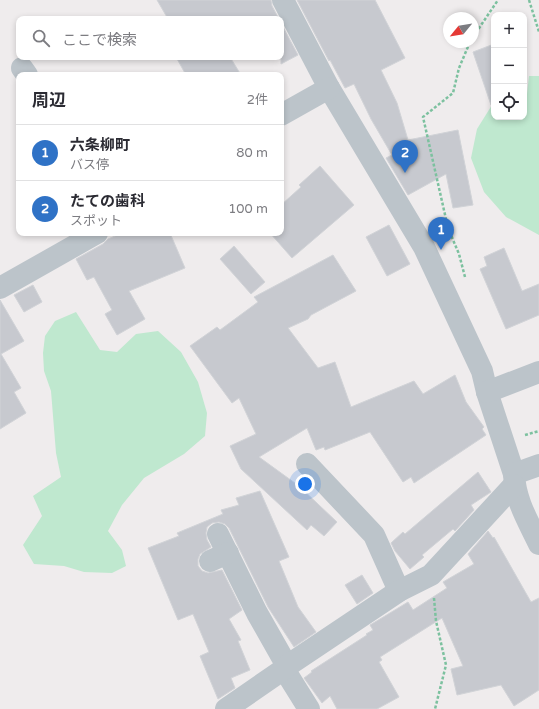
<!DOCTYPE html>
<html lang="ja">
<meta charset="utf-8">
<style>
:root{--surface:#fff;--page:#f7f7f7;--text:#2b2b33;--muted:#7c7c81;--line:#e1e1e2;--accent:#2f72c6}
body{margin:0;font-family:"Varela Round","Noto Sans JP",sans-serif;background:var(--page);color:var(--text)}
.controls{position:absolute;right:12px;top:12px;display:grid;overflow:hidden;border-radius:8px;box-shadow:0 2px 6px #0003}
.controls button{width:36px;height:36px;display:grid;place-items:center;padding:0;border:0;border-bottom:1px solid var(--line);background:var(--surface);color:var(--text);font:20px sans-serif}
.compass{position:absolute;left:443px;top:12px;width:36px;height:36px;border-radius:50%;background:var(--surface);box-shadow:0 2px 6px #0003;rotate:240deg}
.you{position:absolute;left:305px;top:484px;width:14px;height:14px;margin:-10px;border:3px solid #fff;border-radius:50%;background:#1a73e8;box-shadow:0 0 0 6px #1a73e833}
.badge{display:grid;place-items:center;width:26px;height:26px;border-radius:50%;background:var(--accent);color:#fff;font-size:13px;font-weight:700}
.pin{position:absolute;translate:-50% -33px;filter:drop-shadow(0 1px 2px #0008)}
.pin::after{content:'';position:absolute;top:21px;width:14px;height:12px;background:inherit;clip-path:polygon(0 0,100% 0,50% 100%)}
.list{margin:0;padding:0;list-style:none}
h2{display:flex;justify-content:space-between;align-items:center;height:52px;margin:0;padding:0 16px;font-size:17px}
h2 small{font-size:13px;font-weight:400;color:var(--muted)}
.list li{display:grid;grid-template-columns:26px 1fr auto;gap:12px;align-items:center;box-sizing:border-box;height:56px;padding:0 16px;border-top:1px solid var(--line)}
.list b{display:block;font-size:15px;white-space:nowrap}
.list p{margin:0;font-size:13px;white-space:nowrap;color:var(--muted)}
.list em{font-size:13px;font-style:normal;color:var(--muted)}
.icon{flex:none;width:22px;height:22px;fill:none;stroke:currentColor;stroke-width:2;stroke-linecap:round;stroke-linejoin:round}
.map{position:relative;flex:none;width:539px;height:709px;overflow:hidden}
.search{position:absolute;background:var(--surface);box-shadow:0 2px 6px #0003;left:16px;top:16px;width:268px;height:44px;display:flex;align-items:center;gap:10px;box-sizing:border-box;padding:0 14px;border-radius:8px;color:var(--muted);font-size:15px}
.panel{position:absolute;background:var(--surface);box-shadow:0 2px 6px #0003;left:16px;top:72px;width:268px;height:164px;border-radius:8px}
.map>svg:first-child{display:block}
.green{fill:#bfe8cf}
.building{fill:#c7c9cf;stroke:#d1d3d7}
.lines{fill:none;stroke-linecap:round;stroke-linejoin:round}
.path{stroke:#7cc19f;stroke-width:2.5;stroke-dasharray:3 2;stroke-linecap:butt}
.minor{stroke:#bcc4ca;stroke-width:22}
</style>
<div class="map">
<svg width="539" height="709" viewBox="0 0 539 709">
<rect width="100%" height="100%" fill="#efeced"/>
<g class="green">
<path d="M529,76H539V235L506,217L484,192L471,158L477,129L492,105H494V117H524V96L527,94Z"/>
<path d="M76,312L100,350L117,352L136,334L158,331L181,352L198,382L207,413L205,436L184,454L144,478L122,505L108,531L122,550L126,566L112,573L84,572L64,566L34,564L23,545L42,516L33,496L61,477L56,453L51,391L44,371L43,353L45,336L55,321Z"/>
</g>
<g class="building">
<path d="M157,0H271L272,6L279,19H168Z"/>
<path d="M297,0H375L405,58L381,70L397,103L408,140L458,130L473,205L453,208L446,174L408,195L386,158L392,155L371,119L354,84L345,88L330,60L329,61Z"/>
<path d="M283,27L298,55L281,64V28Z"/>
<path d="M494,44V105H491L473,52Z"/>
<path d="M176,57H230L241,75H186Z"/>
<path d="M320,166L354,205L292,258L270,233H281V205L301,187L299,185Z"/>
<path d="M389,225L410,264L387,276L366,237Z"/>
<path d="M122,233H170L185,268L129,291L145,319L117,335L105,314L112,310L94,277L87,280L76,259L103,244L108,239Z"/>
<path d="M234,246L265,282L251,294L220,259Z"/>
<path d="M504,248L522,291L539,284V315L506,329L480,269L487,266L484,257Z"/>
<path d="M333,255L356,291L311,315L308,319L288,328L318,368L335,362L351,407L414,381L423,394L455,375L466,402L484,427L482,429L486,435L414,483L411,477L403,482L370,432L325,450L324,447L316,450L307,428L259,457L299,486L337,522L324,536L311,525L307,530L241,469L230,446L256,434L239,398L232,403L190,346L217,327L220,330L258,302L254,297Z"/>
<path d="M33,285L42,302L24,312L14,295Z"/>
<path d="M0,300L24,341L1,354L21,388L14,392L26,413L0,429Z"/>
<path d="M478,472L491,492L471,505L474,510L455,531L453,529L422,555L424,557L410,569L395,551L391,543L403,532L405,534Z"/>
<path d="M260,491L289,557L279,561L298,607L316,632L294,647L268,607L229,528L225,524L219,522L212,523L207,527L206,533L207,540L211,547L200,554L198,559V566L202,571L208,573L222,570L242,610L229,619L241,640L238,641L250,670L231,678L235,688L218,699L200,656L209,652L193,614L178,620L148,548L179,536L177,533L223,514L221,510L239,505L236,498Z"/>
<path d="M488,531L493,538L494,537L531,602L539,598V690L514,706L501,685L457,695L451,669L463,666L442,618L380,657L382,660L379,662L399,697L377,709H337L330,696L322,703L304,678L312,672L311,671L367,635L366,634L373,630L370,625L385,616L408,602L413,610L447,588L443,582L474,564L468,554Z"/>
<path d="M362,575L373,593L357,604L345,585Z"/>
</g>
<g class="lines">
<g class="path">
<path d="M529,0L539,32"/>
<path d="M473,37L498,0"/>
<path d="M465,277L459,254L448,228L423,117L453,93L459,68L470,42"/>
<path d="M525,435L539,431"/>
<path d="M434,598L436,621L446,665L435,709"/>
</g>
<g class="minor">
<path d="M283,0L329,88L424,247L482,371L487,392L514,474C515,500 528,521 539,544"/>
<path d="M22,68L27,75"/>
<path d="M281,115L329,88"/>
<path d="M0,288L97,233"/>
<path d="M487,392L539,372"/>
<path d="M307,464L374,535L399,591"/>
<path d="M514,474L539,465"/>
<path d="M218,534L257,613L287,666"/>
<path d="M210,561L228,553"/>
<path d="M284,669L309,709"/>
<path d="M226,709L284,669L287,666L399,591L431,575L514,485"/>
</g>
</g>
</svg>
<div class="controls">
<button>+</button>
<button>−</button>
<button><svg class="icon" aria-label="locate" viewBox="0 0 24 24"><circle cx="12" cy="12" r="6"/><path d="M12 2v4M12 18v4M2 12h4M18 12h4"/></svg></button>
</div>
<svg class="compass" viewBox="-18 -18 36 36"><path d="M0-13l5 13h-10z" fill="#e53935"/><path d="M0 13l5-13h-10z" fill="#7c7c81"/></svg>
<div class="you"></div>
<div class="pin badge" style="left:441px;top:250px">1</div>
<div class="pin badge" style="left:405px;top:173px">2</div>
<div class="search"><svg class="icon" aria-label="search" viewBox="0 0 24 24"><circle cx="10" cy="10" r="6"/><path d="M15 15l6 6"/></svg>ここで検索</div>
<section class="panel">
<h2>周辺<small>2件</small></h2>
<ul class="list">
<li><span class="badge">1</span><div><b>六条柳町</b><p>バス停</p></div><em>80 m</em></li>
<li><span class="badge">2</span><div><b>たての歯科</b><p>スポット</p></div><em>100 m</em></li>
</ul>
</section>
</div>
